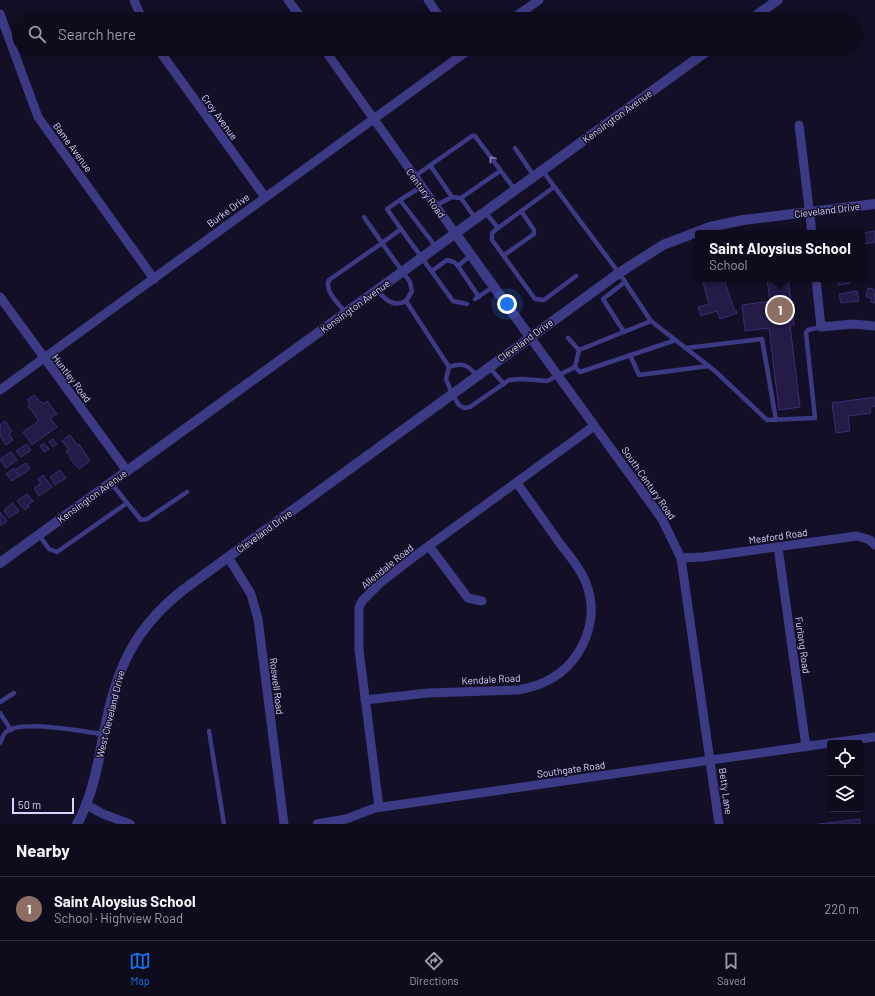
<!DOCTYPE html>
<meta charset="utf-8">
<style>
:root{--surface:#0e0b1c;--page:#171425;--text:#f1f3f6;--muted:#9b9ba3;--line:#2e2b3b;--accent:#1a73e8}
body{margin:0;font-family:Barlow,sans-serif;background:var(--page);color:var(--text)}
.controls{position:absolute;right:12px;bottom:12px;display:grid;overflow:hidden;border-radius:4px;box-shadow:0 4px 16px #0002}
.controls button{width:36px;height:36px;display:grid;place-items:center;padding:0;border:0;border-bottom:1px solid var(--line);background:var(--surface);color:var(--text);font:20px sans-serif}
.scale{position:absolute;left:12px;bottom:10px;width:62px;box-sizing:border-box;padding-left:4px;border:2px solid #d9d4ff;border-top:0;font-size:11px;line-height:14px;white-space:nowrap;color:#d9d4ff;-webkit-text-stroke:3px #130f26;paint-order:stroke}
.you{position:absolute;left:507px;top:304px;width:14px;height:14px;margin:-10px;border:3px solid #fff;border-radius:50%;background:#1a73e8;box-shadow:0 0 0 6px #1a73e833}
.badge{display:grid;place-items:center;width:26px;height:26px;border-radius:50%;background:var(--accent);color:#fff;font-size:13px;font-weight:700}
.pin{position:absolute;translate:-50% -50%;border:2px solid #fff;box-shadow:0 1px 4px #0006}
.popup{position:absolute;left:695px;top:230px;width:170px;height:52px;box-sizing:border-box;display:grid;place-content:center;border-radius:4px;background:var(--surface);filter:drop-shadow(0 1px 3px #0005);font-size:13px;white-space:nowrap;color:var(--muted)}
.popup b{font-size:15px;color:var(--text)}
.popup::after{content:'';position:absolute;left:50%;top:100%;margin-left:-8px;border:8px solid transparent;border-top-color:var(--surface)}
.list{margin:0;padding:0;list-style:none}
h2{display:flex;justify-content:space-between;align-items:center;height:52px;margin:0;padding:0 16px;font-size:17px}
h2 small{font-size:13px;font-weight:400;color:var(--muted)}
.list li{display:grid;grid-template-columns:26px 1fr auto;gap:12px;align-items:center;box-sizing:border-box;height:64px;padding:0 16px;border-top:1px solid var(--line)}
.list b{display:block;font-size:15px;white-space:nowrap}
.list p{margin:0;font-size:13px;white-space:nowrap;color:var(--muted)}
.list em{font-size:13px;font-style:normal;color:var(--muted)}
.icon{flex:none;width:22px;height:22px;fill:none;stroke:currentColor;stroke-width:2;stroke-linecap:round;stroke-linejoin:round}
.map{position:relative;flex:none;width:875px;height:824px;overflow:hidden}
.search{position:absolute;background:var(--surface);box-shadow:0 4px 16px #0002;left:12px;right:12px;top:12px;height:44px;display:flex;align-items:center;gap:10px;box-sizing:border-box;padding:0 14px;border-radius:22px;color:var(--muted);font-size:15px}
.sheet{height:116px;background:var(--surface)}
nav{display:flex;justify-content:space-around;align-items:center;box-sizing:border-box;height:56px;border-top:1px solid var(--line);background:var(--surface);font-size:11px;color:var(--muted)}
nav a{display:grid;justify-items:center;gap:2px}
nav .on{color:var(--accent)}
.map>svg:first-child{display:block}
.building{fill:#241b47;stroke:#3b2d73}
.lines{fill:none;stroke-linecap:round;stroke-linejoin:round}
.service{stroke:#3d3a85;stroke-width:4.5}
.minor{stroke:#3d3a85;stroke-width:9}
.tertiary{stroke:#3d3a85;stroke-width:10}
.oneway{stroke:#837fbc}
.labels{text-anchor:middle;stroke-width:3;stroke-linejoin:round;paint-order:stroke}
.street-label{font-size:10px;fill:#d9d4ff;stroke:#130f26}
</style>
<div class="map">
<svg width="875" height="824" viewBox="0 0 875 824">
<rect width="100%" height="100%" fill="#130f26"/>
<g class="building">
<path d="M875,231V242L863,244L862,233Z"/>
<path d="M702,279H724L734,310H736L737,313L720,319L717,311L701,316L698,307L709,304Z"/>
<path d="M767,279H788L794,325H790L800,407L779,410L769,328L745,331L742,305L770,301Z"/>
<path d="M837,279H849L850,283L838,285Z"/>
<path d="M868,288L874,289L875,303L871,302V298L866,297Z"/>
<path d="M857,291L859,301L841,303L839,294Z"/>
<path d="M34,395L43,404L47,401L57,414L50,418L57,427L32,445L23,432L39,421L28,406L30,404L27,400Z"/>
<path d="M875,397V406L870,407L871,413L848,416L850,431L836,433L832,403Z"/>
<path d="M5,421L12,431L9,434L13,440L6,445L0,436V425Z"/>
<path d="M70,435L78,446L79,444L90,461L79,469L70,459L71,458L66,451L69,450L62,441Z"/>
<path d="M53,439L57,444L53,447L49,442Z"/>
<path d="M44,443L49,449L44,452L40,446Z"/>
<path d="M27,444L31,450L21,457L16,451Z"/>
<path d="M11,452L17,460L6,468L0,459Z"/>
<path d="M26,463L30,469L19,476L15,470Z"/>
<path d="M14,468L19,476L12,481L6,474Z"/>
<path d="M60,470L66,478L55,485L50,477Z"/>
<path d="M43,475L52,487L39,496L34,488L41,483L38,479Z"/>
<path d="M27,494L33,501L28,505L29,507L25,510L17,501Z"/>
<path d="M13,503L19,511L9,518L4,510Z"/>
<path d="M0,512L7,521L2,525H0Z"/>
<path d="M860,819V824H819Z"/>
</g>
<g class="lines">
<g class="service">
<path d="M515,148L534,176"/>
<path d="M430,165L452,197L461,198L500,171"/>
<path d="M542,170L619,273L651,321L715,371L767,420L815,418L806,333L808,330L821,327"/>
<path d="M415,176L472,136H475L515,190"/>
<path d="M421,187L400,200L436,247"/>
<path d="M461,198L475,218"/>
<path d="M435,206L452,197"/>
<path d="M485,212L498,228L554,187"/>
<path d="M364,217L382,243L401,229L387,209L400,200"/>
<path d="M498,228L492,233V240L535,299L544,300L576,276"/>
<path d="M401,229L453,301L467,304"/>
<path d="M471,255L458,266L479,297"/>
<path d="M504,255L534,234V230L521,211"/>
<path d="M432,271L447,260L454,262L458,266"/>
<path d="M475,299L493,287"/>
<path d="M406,301L449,367L446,379L452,394L459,405L464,408L470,407L509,380L522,379L547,381L575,367L579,350L651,321"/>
<path d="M346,313C339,304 324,291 329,280L382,243L410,282L412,291L406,301C393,308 385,299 377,290"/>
<path d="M624,332L603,299L625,282"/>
<path d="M568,338L579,350"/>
<path d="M686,348L762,339L776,420"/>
<path d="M630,355L639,375L709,366"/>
<path d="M449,367C463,362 468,365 477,376"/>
<path d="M489,367L504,384"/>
<path d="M575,367L580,372L676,340"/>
<path d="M111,483L141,520L147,519L187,492"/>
<path d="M39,535L49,549L57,552L127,503"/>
<path d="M0,702L14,693"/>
<path d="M0,713L11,730"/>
<path d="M209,731L224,824"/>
<path d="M0,743C2,740 3,734 6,732C21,719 84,732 103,734"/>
</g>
<g class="minor">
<path d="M134,0L142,19"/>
<path d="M288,0L302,19"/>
<path d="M428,0L441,19"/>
<path d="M0,14L38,117L154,279"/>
<path d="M512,19L539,0"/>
<path d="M158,49L265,197"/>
<path d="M324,49L455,233"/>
<path d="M799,125L812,233"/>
<path d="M816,279L821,327L853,324L875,326"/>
<path d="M0,297L127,471"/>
<path d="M530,337L662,519L681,558L719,824"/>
<path d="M0,390L470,49"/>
<path d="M429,546L468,598L482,601"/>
<path d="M778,547L806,747"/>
<path d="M228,557L251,594L258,619L284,824"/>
<path d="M681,558L703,557L857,536L870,540L875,545"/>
<path d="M365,700L428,693L519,690C544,685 564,675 578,653C590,634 595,610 588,589C584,573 571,558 561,545C546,524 532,504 517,483"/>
<path d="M831,743L875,737"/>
<path d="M87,805L103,814L130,824"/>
<path d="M379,807L359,650V608L362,601L380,583L415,556L594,426"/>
<path d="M317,824L346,819L375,808L830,743"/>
</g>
<g class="tertiary">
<path d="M751,19L778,0"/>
<path d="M455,233L530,337"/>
<path d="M0,563L710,49"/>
<path d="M77,824C90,801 96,774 101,748C114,679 126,635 183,590L619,273L663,245L710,227L743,220L875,204"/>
</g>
</g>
<defs><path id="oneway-chevron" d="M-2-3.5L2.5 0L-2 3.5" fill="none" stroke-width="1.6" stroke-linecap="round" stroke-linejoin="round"/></defs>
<use class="oneway" href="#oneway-chevron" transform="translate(492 159) rotate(-126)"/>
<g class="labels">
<g class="street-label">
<text transform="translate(617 116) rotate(-36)" y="4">Kensington Avenue</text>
<text transform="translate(220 117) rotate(54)" y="4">Croy Avenue</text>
<text transform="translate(73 147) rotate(54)" y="4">Bame Avenue</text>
<text transform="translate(426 193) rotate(54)" y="4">Century Road</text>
<text transform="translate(228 210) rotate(-36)" y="4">Burke Drive</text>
<text transform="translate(827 210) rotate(-7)" y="4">Cleveland Drive</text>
<text transform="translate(355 306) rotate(-36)" y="4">Kensington Avenue</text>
<text transform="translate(525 340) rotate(-36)" y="4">Cleveland Drive</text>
<text transform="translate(72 378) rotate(53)" y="4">Huntley Road</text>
<text transform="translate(649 483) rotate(55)" y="4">South Century Road</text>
<text transform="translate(92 496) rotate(-36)" y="4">Kensington Avenue</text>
<text transform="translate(264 531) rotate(-36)" y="4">Cleveland Drive</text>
<text transform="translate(778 536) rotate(-8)" y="4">Meaford Road</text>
<text transform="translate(387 566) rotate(-39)" y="4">Allendale Road</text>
<text transform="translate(803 645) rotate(82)" y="4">Furlong Road</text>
<text transform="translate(491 679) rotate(-3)" y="4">Kendale Road</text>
<text transform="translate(277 686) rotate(83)" y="4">Roswell Road</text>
<text transform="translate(110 714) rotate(-76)" y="4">West Cleveland Drive</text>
<text transform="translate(571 769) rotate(-8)" y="4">Southgate Road</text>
<text transform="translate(726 791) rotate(82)" y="4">Betty Lane</text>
</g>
</g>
</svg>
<div class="controls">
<button><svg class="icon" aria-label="locate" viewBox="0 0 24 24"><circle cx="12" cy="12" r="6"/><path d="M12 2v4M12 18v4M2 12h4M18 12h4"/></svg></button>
<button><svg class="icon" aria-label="layers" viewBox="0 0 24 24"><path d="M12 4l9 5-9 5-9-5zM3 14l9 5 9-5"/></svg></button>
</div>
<div class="scale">50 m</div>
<div class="you"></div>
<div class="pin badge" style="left:780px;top:310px;background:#8d6e63">1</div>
<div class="popup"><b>Saint Aloysius School</b>School</div>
<div class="search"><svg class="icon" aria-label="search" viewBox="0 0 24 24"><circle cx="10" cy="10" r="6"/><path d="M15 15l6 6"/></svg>Search here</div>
</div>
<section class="sheet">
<h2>Nearby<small></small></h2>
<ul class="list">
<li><span class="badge" style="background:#8d6e63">1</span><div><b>Saint Aloysius School</b><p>School · Highview Road</p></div><em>220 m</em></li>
</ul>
</section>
<nav>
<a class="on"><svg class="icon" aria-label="map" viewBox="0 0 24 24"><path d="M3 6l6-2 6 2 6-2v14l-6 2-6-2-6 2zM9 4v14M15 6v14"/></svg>Map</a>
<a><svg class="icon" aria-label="directions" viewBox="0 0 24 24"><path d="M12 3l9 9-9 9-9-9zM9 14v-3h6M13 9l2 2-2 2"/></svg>Directions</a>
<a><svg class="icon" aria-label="saved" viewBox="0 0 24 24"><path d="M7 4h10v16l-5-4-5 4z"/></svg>Saved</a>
</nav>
